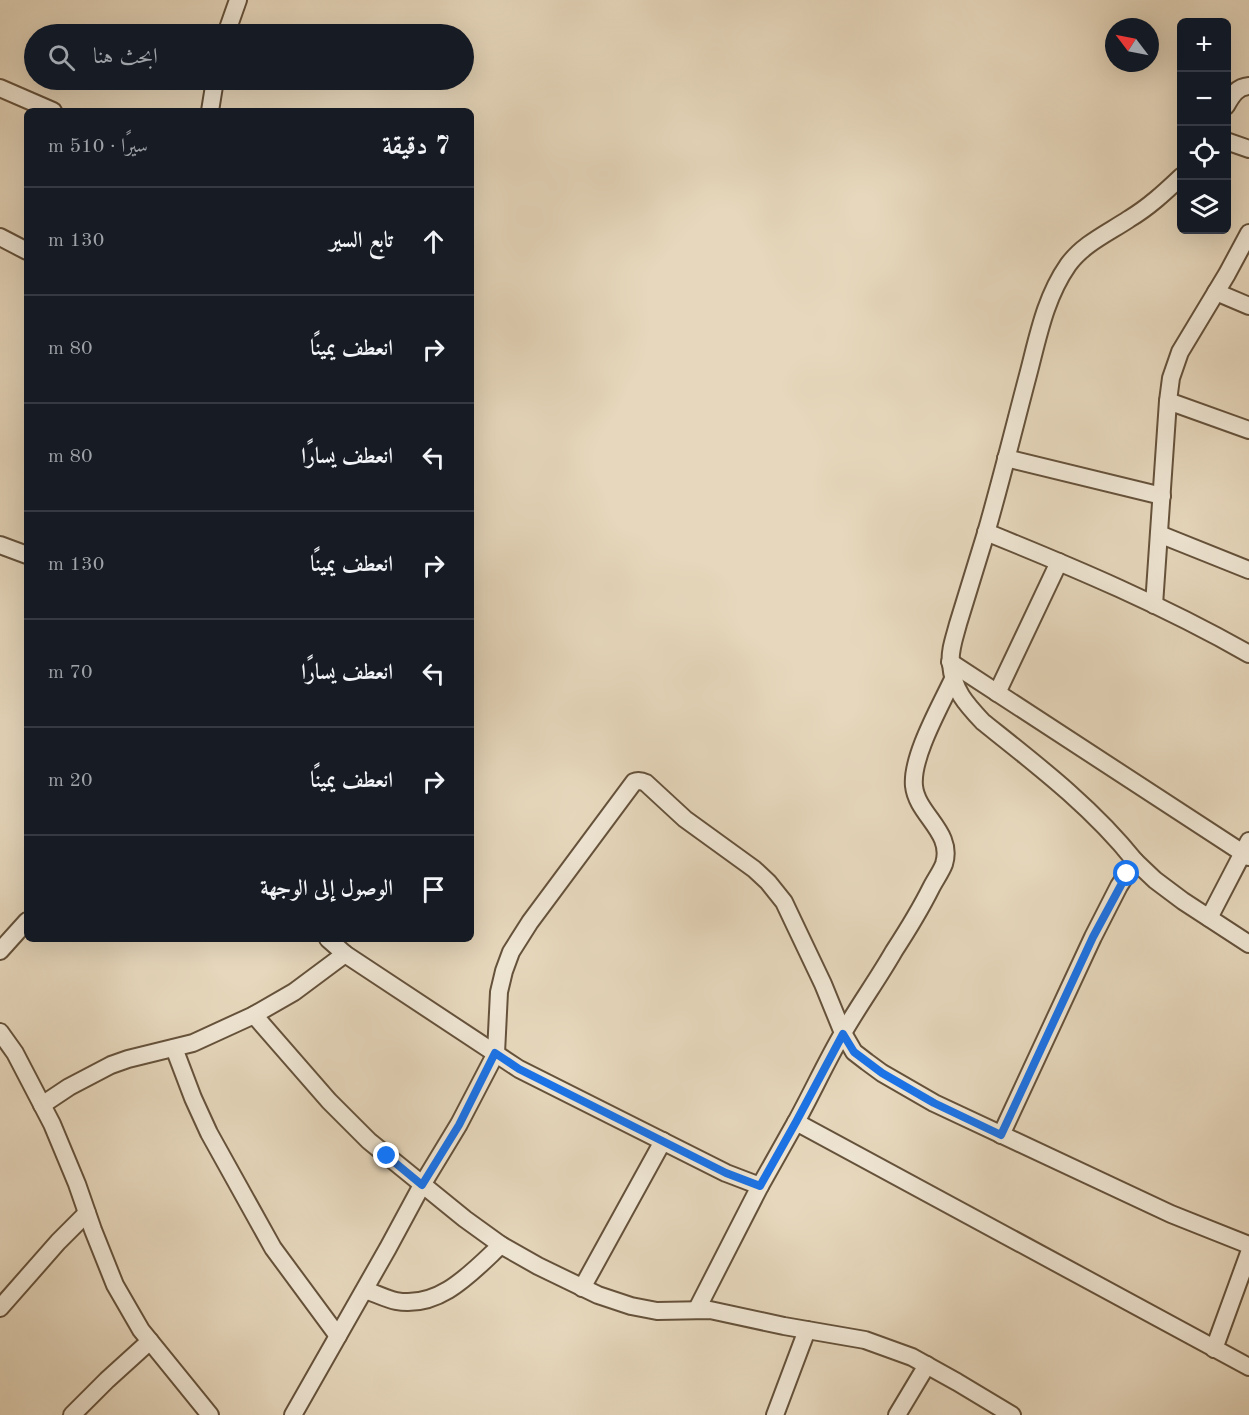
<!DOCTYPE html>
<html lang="ar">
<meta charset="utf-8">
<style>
:root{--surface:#171b24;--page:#20242c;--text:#f1f3f6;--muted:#9ea1a6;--line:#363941}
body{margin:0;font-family:"Old Standard TT",Amiri,serif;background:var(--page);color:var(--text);direction:rtl}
.controls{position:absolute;right:18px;top:18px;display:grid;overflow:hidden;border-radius:9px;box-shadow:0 6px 24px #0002}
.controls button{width:54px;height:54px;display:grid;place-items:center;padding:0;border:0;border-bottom:2px solid var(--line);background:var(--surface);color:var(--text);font:30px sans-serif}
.compass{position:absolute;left:1105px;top:18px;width:54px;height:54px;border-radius:50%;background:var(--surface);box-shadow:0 6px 24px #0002;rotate:302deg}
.stop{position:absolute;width:18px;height:18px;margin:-14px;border:4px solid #1a73e8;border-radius:50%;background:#fff}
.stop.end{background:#1a73e8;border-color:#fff;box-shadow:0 2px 6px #0008}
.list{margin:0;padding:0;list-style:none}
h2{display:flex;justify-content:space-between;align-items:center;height:78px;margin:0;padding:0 24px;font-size:26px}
h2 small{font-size:20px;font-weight:400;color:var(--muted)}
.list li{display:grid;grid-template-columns:39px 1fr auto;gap:18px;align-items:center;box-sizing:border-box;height:108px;padding:0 24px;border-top:2px solid var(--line)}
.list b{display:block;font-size:22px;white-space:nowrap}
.list em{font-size:20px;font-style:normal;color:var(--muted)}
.icon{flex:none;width:33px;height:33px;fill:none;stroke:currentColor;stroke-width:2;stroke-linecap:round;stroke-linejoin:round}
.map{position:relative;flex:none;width:1249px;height:1415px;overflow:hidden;direction:ltr}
.search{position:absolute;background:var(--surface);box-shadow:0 6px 24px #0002;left:24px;top:24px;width:450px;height:66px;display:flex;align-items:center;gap:15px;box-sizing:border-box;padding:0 21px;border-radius:33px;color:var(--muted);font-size:22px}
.panel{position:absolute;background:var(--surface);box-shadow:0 6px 24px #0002;left:24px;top:108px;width:450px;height:834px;border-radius:9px;direction:rtl}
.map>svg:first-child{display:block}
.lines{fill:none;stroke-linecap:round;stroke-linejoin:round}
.street-casing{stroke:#65523b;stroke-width:20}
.street{stroke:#efe6d4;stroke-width:16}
.route{stroke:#1a73e8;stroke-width:8}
</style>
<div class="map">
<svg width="1249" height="1415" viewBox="0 0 1249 1415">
<rect width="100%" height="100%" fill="#e7d8bd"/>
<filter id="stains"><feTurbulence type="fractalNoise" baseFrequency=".00333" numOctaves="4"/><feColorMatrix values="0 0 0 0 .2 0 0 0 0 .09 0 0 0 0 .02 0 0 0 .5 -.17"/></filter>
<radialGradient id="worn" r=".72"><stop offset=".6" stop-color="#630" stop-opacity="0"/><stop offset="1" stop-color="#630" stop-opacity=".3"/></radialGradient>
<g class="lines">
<g class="street-casing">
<g id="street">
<path d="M226,34L238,0"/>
<path d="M0,88L53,111"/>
<path d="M1226,106C1232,95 1237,87 1249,86"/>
<path d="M210,111L215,80"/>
<path d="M1226,141L1249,149"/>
<path d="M0,237L27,251"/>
<path d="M1216,292L1249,306"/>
<path d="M1168,401L1171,378L1180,352L1227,274L1249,233"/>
<path d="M1006,458L1162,496"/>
<path d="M986,532C1075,568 1165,606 1249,654"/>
<path d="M1159,534L1249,570"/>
<path d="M0,545L27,555"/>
<path d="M1154,605L1168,401L1249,430"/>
<path d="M950,662L1249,857"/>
<path d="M997,693L1059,562"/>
<path d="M1135,861L1155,880L1183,901L1249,944"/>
<path d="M1209,918L1249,841"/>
<path d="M328,939L345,954L519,1069L726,1173L760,1186L796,1122L1249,1367"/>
<path d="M0,951L27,921"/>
<path d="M254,1015L294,992L345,954"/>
<path d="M0,1032L15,1053L52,1124L77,1184L93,1230L115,1285L141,1330L210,1415"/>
<path d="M174,1048L193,1098L209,1133L273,1248L338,1336"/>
<path d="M42,1105L69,1087L111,1065L128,1059L193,1043L254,1015L329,1101L369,1141L465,1219L501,1245L538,1266L598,1295L631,1306L657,1311L710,1310L784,1326L865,1340L912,1357L957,1382L1012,1415"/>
<path d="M796,1122C812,1093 826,1062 843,1033C859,1005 878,979 894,951C907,931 920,910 931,888C935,880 941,872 944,864C954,832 917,815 914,786C911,757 941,705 953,679"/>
<path d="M1001,1135L1093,937L1119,886L1135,861C1092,807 1037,765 983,722C966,704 953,690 951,664C949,651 955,636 958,624C967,594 977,563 986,533C1001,481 1014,428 1028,375C1038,337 1045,298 1068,265C1083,244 1108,233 1129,219C1149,207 1165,192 1182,176"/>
<path d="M582,1288L663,1141"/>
<path d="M365,1290C375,1293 386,1299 396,1301C440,1309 472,1272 501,1245"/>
<path d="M0,1308L58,1242L87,1213"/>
<path d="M697,1309L760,1186"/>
<path d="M1214,1349L1249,1253"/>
<path d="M72,1415L107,1380L150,1341"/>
<path d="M293,1415L388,1248L422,1185L459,1124L496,1053L499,992L504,971L511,952L530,922L634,782C638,780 642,781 646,783L685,819L754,869L768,882L784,902L793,921L823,984L843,1033L854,1052L867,1062L882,1073L934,1103L1171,1214L1249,1245"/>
<path d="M775,1415L807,1330"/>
<path d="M897,1415L927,1365"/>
</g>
</g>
<use href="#street" class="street"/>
</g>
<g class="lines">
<path class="route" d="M387,1156L422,1185L459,1125L495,1053L519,1069L726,1173L760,1186L796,1122L843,1034L854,1052L882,1073L934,1103L1001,1135L1093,937L1127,874"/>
</g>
<rect width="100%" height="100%" filter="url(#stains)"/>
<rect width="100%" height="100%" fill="url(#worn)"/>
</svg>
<div class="controls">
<button>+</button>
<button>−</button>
<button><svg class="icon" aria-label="locate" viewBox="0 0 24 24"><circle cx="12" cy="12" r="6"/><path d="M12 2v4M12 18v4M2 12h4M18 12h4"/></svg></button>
<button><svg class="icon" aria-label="layers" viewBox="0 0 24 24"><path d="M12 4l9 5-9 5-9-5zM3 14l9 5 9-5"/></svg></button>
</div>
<svg class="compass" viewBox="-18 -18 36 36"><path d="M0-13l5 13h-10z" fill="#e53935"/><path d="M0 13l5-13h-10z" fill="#9ea1a6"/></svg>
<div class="stop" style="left:1127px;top:874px"></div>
<div class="stop end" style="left:387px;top:1156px"></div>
<div class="search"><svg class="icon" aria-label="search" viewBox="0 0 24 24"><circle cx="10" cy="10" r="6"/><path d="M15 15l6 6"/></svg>ابحث هنا</div>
<section class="panel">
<h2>7 دقيقة<small>سيرًا · 510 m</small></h2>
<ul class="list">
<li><svg class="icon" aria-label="ahead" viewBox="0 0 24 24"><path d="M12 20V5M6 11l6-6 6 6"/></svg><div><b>تابع السير</b></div><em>130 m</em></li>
<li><svg class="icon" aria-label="right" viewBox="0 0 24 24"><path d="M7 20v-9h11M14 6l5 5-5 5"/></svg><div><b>انعطف يمينًا</b></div><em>80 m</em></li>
<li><svg class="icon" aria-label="left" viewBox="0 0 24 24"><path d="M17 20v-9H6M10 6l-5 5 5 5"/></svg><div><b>انعطف يسارًا</b></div><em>80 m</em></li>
<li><svg class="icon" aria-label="right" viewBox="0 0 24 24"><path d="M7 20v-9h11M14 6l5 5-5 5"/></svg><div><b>انعطف يمينًا</b></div><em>130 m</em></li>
<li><svg class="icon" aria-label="left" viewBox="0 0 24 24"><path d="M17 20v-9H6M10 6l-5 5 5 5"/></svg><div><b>انعطف يسارًا</b></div><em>70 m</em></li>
<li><svg class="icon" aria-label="right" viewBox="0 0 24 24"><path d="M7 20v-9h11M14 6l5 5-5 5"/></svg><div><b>انعطف يمينًا</b></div><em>20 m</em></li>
<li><svg class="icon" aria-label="arrive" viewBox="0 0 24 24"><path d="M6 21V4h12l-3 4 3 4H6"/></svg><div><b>الوصول إلى الوجهة</b></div></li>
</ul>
</section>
</div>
